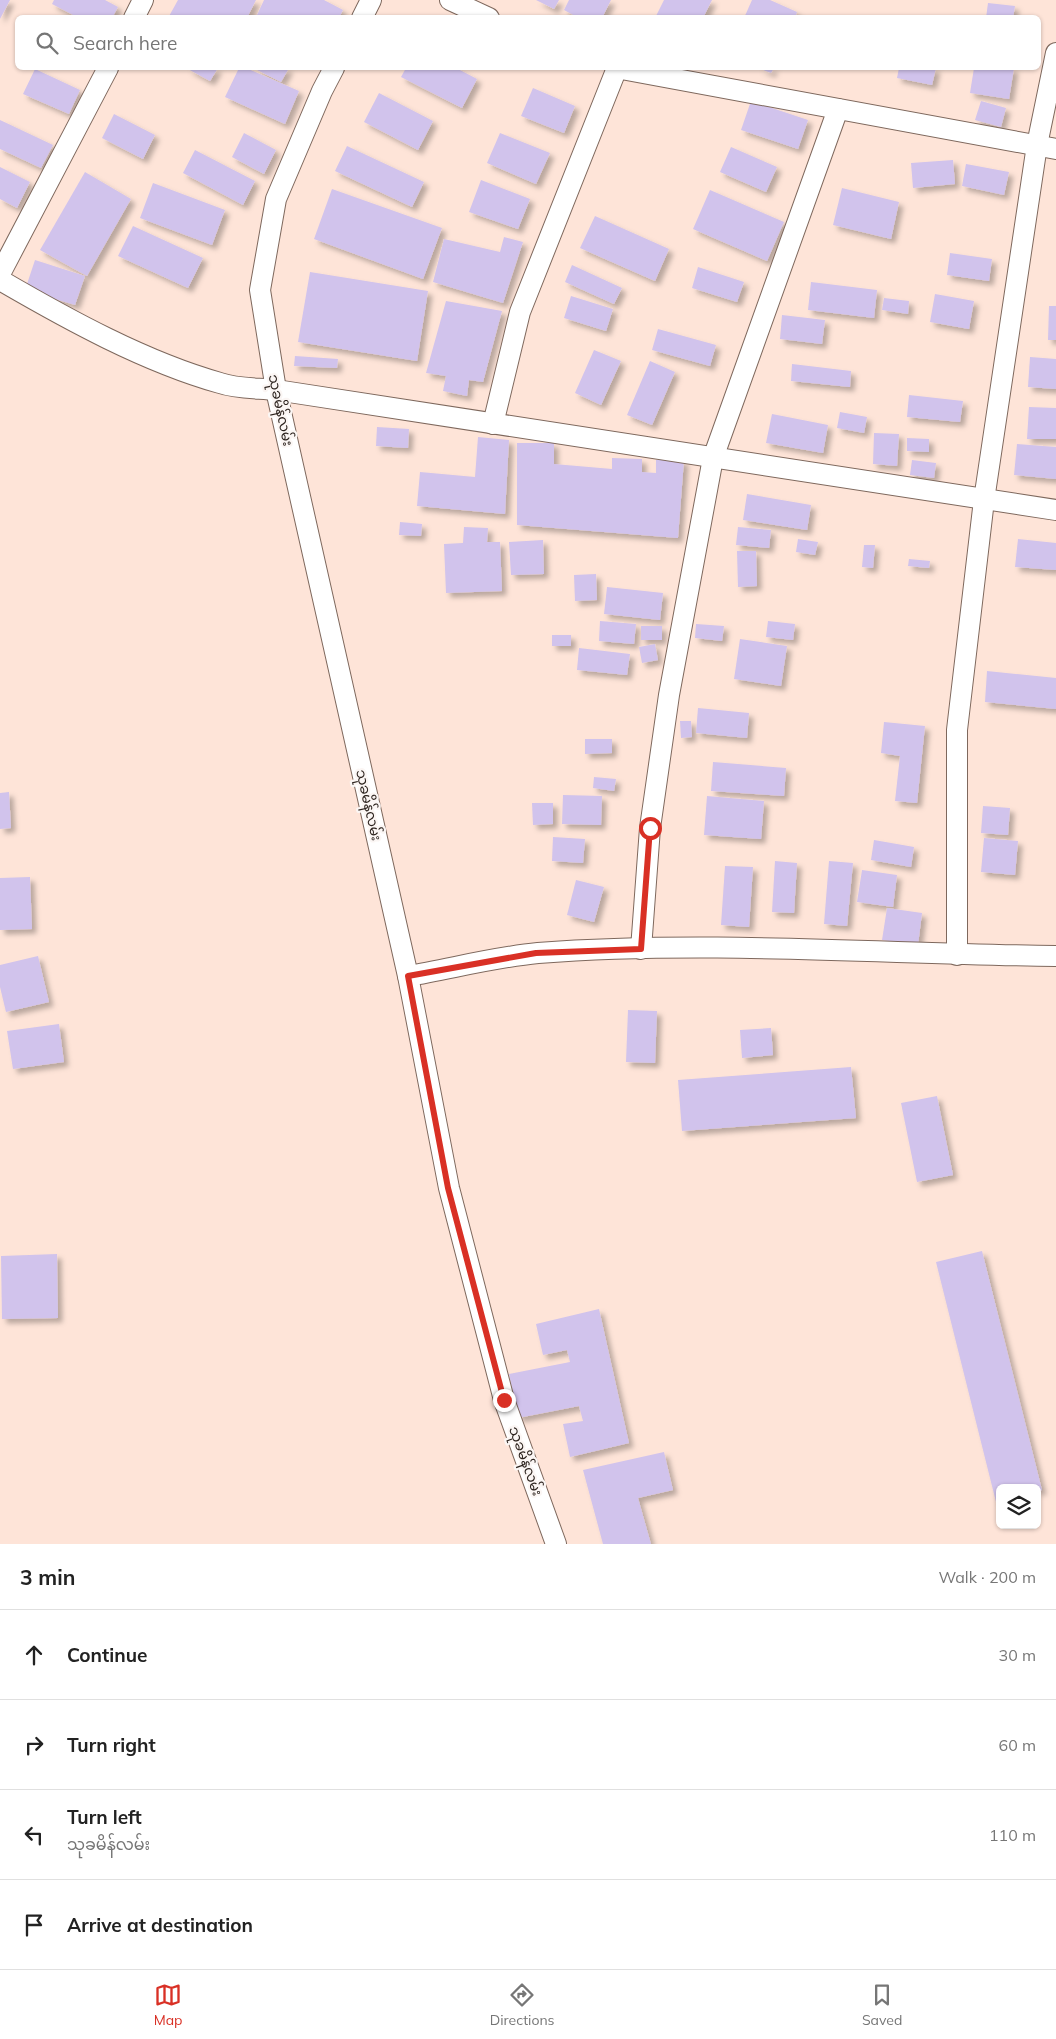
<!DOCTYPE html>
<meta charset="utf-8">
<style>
:root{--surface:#fff;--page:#f6f6f6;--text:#222;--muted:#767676;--line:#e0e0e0;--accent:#d93025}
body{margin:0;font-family:Mulish,"Noto Sans Myanmar",sans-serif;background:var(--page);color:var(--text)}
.controls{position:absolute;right:15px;bottom:15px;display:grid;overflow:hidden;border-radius:8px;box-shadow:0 1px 4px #0004}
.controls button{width:45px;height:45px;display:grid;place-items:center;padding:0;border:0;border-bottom:1px solid var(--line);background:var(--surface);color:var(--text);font:25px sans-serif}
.stop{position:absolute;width:15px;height:15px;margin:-11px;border:4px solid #d93025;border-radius:50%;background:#fff}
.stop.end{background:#d93025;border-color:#fff;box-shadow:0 1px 5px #0008}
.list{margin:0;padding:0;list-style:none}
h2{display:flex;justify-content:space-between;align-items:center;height:65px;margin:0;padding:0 20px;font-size:21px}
h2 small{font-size:16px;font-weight:400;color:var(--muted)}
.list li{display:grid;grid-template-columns:32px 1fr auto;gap:15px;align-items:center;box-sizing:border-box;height:90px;padding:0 20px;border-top:1px solid var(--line)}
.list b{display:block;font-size:19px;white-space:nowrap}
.list p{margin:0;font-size:16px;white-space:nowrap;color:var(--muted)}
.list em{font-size:16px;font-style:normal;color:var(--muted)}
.icon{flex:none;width:28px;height:28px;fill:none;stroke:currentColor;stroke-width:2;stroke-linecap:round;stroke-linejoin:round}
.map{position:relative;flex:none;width:1056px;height:1544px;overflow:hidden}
.search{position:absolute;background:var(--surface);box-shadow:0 1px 4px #0004;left:15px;right:15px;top:15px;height:55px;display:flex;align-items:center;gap:12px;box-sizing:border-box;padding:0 18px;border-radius:8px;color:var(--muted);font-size:19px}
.sheet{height:425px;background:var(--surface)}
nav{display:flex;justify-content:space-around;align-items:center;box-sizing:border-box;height:70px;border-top:1px solid var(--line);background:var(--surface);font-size:14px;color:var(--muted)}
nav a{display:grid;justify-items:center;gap:2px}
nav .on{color:var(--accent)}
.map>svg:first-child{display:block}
.building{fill:#d1c3ec;filter:url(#shadow)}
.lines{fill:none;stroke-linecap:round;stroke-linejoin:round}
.minor-casing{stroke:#7e685d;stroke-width:22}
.minor{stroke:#fff;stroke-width:20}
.route{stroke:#d93025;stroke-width:6}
.labels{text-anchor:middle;stroke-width:4.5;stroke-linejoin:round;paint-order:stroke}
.street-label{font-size:14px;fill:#2c231e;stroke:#fbf6f4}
</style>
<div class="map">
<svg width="1056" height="1544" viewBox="0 0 1056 1544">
<defs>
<filter id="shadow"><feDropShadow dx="4.5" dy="4.5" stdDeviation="2.5" flood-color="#0004"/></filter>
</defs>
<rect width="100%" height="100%" fill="#fee4d8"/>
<g class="building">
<path d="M0,0H10L0,19Z"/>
<path d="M54,0H105L118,7L112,18H79L52,4Z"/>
<path d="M178,0H256L247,18H168Z"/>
<path d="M264,0H324L343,10L339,18H261L257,15Z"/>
<path d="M536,0H559L554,9Z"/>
<path d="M569,0H611L602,18H579L564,10Z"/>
<path d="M664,0H712L703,18H655Z"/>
<path d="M752,0H770L797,12L795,18H744Z"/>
<path d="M988,3L1015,6L1013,18H986Z"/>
<path d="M186,68H218L210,81Z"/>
<path d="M239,68H246L299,91L285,124L225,97Z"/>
<path d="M253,68H289L281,82Z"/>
<path d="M406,68H456L477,79L462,108L401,77Z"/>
<path d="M758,68H774L771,73Z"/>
<path d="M899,68H936L932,85L897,78Z"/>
<path d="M974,68H1014L1009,99L970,93Z"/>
<path d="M35,69L80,90L69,114L23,94Z"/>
<path d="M533,88L575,106L564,133L521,116Z"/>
<path d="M379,93L433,121L418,150L364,122Z"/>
<path d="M751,101L808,120L798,149L741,130Z"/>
<path d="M981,101L1006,108L1001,127L975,120Z"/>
<path d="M114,114L155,135L143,159L102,138Z"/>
<path d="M0,120L53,145L41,168L0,149Z"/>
<path d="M244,133L276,150L264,174L232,157Z"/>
<path d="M500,133L550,153L536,184L487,163Z"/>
<path d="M347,146L424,182L412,207L335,171Z"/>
<path d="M731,147L777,167L766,192L720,172Z"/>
<path d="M195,150L255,181L243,205L183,173Z"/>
<path d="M953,160L955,184L913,188L911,163Z"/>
<path d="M966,164L1009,172L1004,195L962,186Z"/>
<path d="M0,167L30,182L17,208L0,199Z"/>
<path d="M85,172L131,199L87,276L40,250Z"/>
<path d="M481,180L530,199L518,229L469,212Z"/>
<path d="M153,183L225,210L212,245L140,218Z"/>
<path d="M842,188L899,202L891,239L833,225Z"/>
<path d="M332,189L442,228L423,279L314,239Z"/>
<path d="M710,190L784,222L767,261L693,229Z"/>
<path d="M595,216L669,249L655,281L580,248Z"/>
<path d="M133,226L203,258L188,288L118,256Z"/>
<path d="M504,237L523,242L503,303L433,282L444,239L500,252Z"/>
<path d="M950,253L992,259L989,281L947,275Z"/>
<path d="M35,260L85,276L75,305L25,290Z"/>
<path d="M572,265L622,288L614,304L565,282Z"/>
<path d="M698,267L744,282L737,302L692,288Z"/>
<path d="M310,272L428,291L417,361L298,342Z"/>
<path d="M811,282L877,290L874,318L808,310Z"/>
<path d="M935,294L974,301L969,329L930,322Z"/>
<path d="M571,296L613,309L606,331L564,318Z"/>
<path d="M884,298L909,301L908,314L882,310Z"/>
<path d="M446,301L502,311L483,382L469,380L467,396L443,391L446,376L426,373Z"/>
<path d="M1049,306H1056V340H1048Z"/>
<path d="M782,315L825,320L822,344L780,339Z"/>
<path d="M658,329L716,345L710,366L652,350Z"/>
<path d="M594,350L621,361L601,405L575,393Z"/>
<path d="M295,356L338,359L337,368L294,366Z"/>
<path d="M1030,357L1056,359V389L1028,387Z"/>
<path d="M650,361L675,372L652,425L627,415Z"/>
<path d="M792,364L851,371L850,387L791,381Z"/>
<path d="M909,395L963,401L960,422L907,417Z"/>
<path d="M1029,407L1056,408V439H1027Z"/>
<path d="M840,412L867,417L864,433L837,428Z"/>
<path d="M772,414L828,425L823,453L766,443Z"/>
<path d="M377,427L409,429L408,448L376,446Z"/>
<path d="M874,433L899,434L897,466L873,464Z"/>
<path d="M478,437L509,440L505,514L417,506L420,472L475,477Z"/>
<path d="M907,438L929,439V452L907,451Z"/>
<path d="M517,443H554V464L612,469V458L642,459V472L656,473V460H684L678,538L517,525Z"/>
<path d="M1017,444L1056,447V479L1014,475Z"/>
<path d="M912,460L936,463L934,478L910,475Z"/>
<path d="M747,494L811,505L807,530L743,520Z"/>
<path d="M400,522L422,524L421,536L399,535Z"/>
<path d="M464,527L488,528L487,542H500L502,591L446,593L444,544L463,543Z"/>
<path d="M738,527L771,530L769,548L736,545Z"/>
<path d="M798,539L818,542L815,555L796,552Z"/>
<path d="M1018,539L1056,543V570L1015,567Z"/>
<path d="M543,540L544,574L511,575L509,542Z"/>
<path d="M864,545H875L873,568L862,567Z"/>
<path d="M737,551H756L757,586L738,587Z"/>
<path d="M909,559L930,561L929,568L908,566Z"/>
<path d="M596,574L597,600L575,601L574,575Z"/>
<path d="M607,587L663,593L660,620L604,614Z"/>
<path d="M600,621L636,624L634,644L599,641Z"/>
<path d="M768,621L795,624L793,640L766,637Z"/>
<path d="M696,624L724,626L722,641L695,638Z"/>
<rect x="641" y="626" width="21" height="14"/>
<rect x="552" y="635" width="19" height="11"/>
<path d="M740,639L787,646L781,686L734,679Z"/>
<path d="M655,644L658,660L642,663L639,647Z"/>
<path d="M579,648L630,654L627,675L577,670Z"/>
<path d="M987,671L1056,678V709L985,702Z"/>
<path d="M698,708L749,713L747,738L696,733Z"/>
<path d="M680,721H691L692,737L681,738Z"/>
<path d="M884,722L925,726L917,803L895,801L900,756L881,753Z"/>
<path d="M585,739H612V753L585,754Z"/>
<path d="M713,762L786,768L784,796L711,791Z"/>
<path d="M594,777L616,779L614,791L593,788Z"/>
<path d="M9,792L11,828L0,829V793Z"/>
<path d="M563,795L602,796L601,825L562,824Z"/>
<path d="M707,796L764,801L761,839L704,835Z"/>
<path d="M532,803H553V824L533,825Z"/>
<path d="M983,806L1010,808L1008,835L981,833Z"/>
<path d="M553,837L585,839L583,863L552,861Z"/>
<path d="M984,838L1018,841L1015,875L981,872Z"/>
<path d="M874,840L914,847L911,867L871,860Z"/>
<path d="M775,861L797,863L794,913L772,912Z"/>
<path d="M829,861L853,863L847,926L824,924Z"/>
<path d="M725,866L753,867L749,927L721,925Z"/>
<path d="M862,870L897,875L893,907L857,902Z"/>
<path d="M30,877L32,929L0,930V878Z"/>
<path d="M576,880L604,887L594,922L567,915Z"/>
<path d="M887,908L922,913L918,945L882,940Z"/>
<path d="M38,956L49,1002L6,1012L0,987V965Z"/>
<path d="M628,1010L657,1011L655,1063L626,1062Z"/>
<path d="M59,1024L64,1062L13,1069L7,1031Z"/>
<path d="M771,1028L773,1055L742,1058L740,1030Z"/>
<path d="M851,1067L856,1118L682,1131L678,1080Z"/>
<path d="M937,1096L953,1175L917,1182L901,1103Z"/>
<path d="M982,1251L1042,1490L1037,1492V1488H1000V1501L996,1502L936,1262Z"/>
<path d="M57,1254L58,1318L2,1319L1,1256Z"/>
<path d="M599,1309L629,1443L570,1457L563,1424L583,1421L579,1406L518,1418L509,1374L570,1362L567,1350L543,1355L536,1324Z"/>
<path d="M664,1452L673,1490L638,1498L651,1544H603L583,1470Z"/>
</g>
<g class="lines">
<g class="minor-casing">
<g id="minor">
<path d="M450,0L489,18"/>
<path d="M134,18L143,0"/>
<path d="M362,18L371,0"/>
<path d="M334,68L322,91L276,199L260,290L276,390L408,976L449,1188L504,1400L556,1544"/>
<path d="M616,68L1056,149"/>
<path d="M0,274L108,68"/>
<path d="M0,280C67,319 145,362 220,383C237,389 258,388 276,390L1056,510"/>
<path d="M493,424L520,312L617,68"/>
<path d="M641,949L650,828L669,695L713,458L838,109"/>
<path d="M957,955V730L984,500L1037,145L1056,53"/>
<path d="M408,976C450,969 495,957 538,953C710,940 884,954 1056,956"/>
</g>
</g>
<use href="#minor" class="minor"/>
</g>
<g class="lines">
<path class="route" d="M504,1400L448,1188L408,976L536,953L641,949L650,828"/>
</g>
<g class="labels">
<g class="street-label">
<text transform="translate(281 410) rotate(78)" y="5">သုခမိန်လမ်း</text>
<text transform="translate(369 805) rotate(77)" y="5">သုခမိန်လမ်း</text>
<text transform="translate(526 1461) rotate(70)" y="5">သုခမိန်လမ်း</text>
</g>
</g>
</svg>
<div class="controls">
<button><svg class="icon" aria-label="layers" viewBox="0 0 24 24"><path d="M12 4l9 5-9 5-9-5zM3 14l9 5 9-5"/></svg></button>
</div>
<div class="stop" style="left:650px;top:828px"></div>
<div class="stop end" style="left:504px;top:1400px"></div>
<div class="search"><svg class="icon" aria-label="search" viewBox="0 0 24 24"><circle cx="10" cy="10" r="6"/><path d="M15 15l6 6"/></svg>Search here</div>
</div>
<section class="sheet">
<h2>3 min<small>Walk · 200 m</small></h2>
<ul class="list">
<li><svg class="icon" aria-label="ahead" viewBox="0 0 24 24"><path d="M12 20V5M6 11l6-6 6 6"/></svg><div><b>Continue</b></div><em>30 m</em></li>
<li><svg class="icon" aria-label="right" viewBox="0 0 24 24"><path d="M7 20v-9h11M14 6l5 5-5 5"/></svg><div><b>Turn right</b></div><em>60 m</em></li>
<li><svg class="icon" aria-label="left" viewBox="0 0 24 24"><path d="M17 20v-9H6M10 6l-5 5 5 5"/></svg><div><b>Turn left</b><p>သုခမိန်လမ်း</p></div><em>110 m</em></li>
<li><svg class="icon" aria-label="arrive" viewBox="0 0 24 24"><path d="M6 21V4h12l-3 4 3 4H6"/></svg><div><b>Arrive at destination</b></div></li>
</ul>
</section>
<nav>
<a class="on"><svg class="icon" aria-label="map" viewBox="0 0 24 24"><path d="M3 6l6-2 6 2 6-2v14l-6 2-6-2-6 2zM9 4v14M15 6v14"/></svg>Map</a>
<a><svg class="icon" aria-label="directions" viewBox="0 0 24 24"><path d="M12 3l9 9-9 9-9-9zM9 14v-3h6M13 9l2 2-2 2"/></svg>Directions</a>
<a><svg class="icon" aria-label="saved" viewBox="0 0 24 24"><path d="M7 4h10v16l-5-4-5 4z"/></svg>Saved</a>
</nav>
